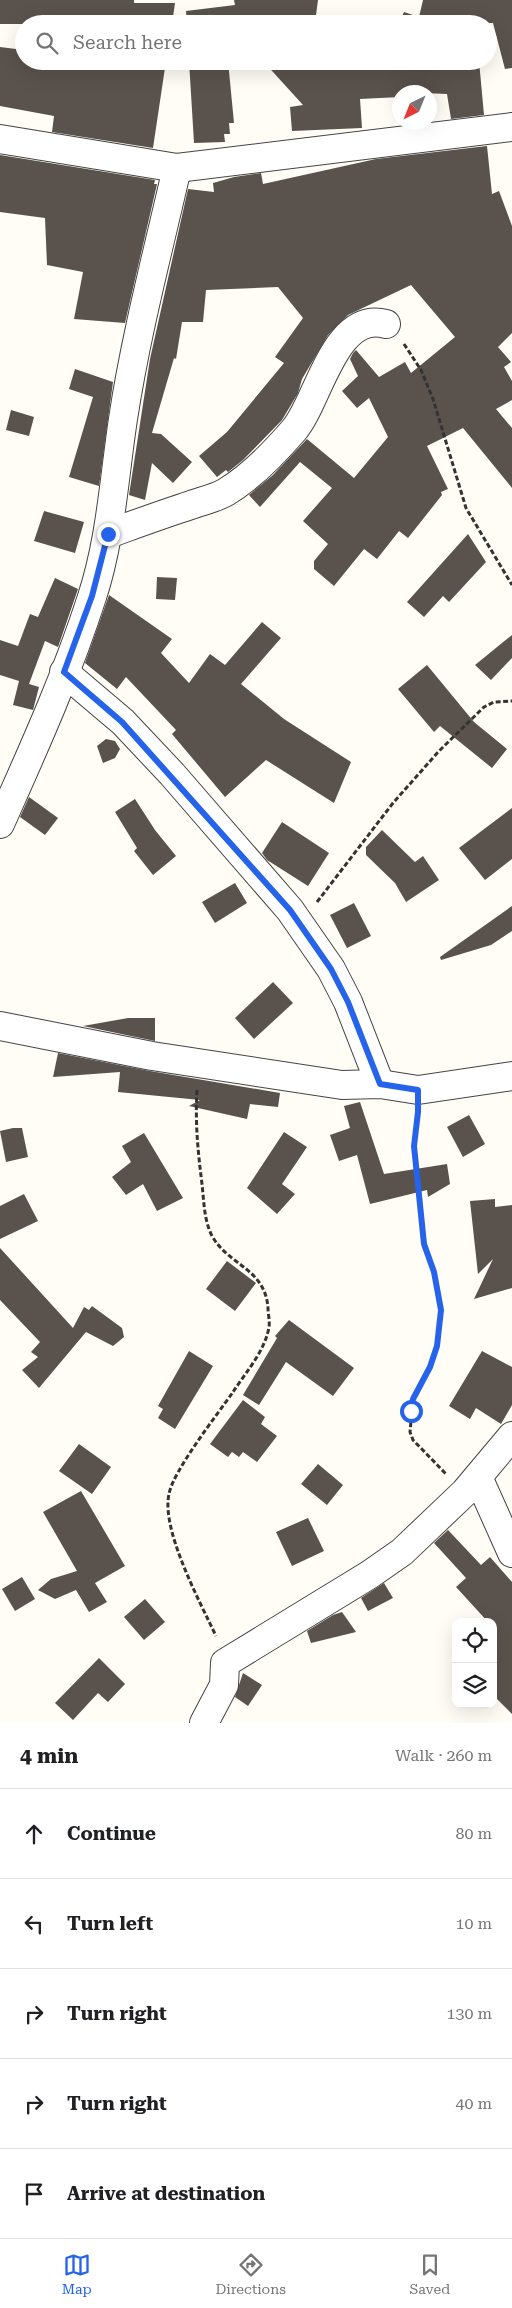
<!DOCTYPE html>
<meta charset="utf-8">
<style>
:root{--surface:#fff;--page:#f6f6f6;--text:#202124;--muted:#757577;--line:#e0e0e0;--accent:#2563eb}
body{margin:0;font-family:"Roboto Serif",serif;background:var(--page);color:var(--text)}
.controls{position:absolute;right:15px;bottom:15px;display:grid;overflow:hidden;border-radius:10px;box-shadow:0 5px 20px #0002}
.controls button{width:45px;height:45px;display:grid;place-items:center;padding:0;border:0;border-bottom:1px solid var(--line);background:var(--surface);color:var(--text);font:25px sans-serif}
.compass{position:absolute;left:392px;top:85px;width:45px;height:45px;border-radius:50%;background:var(--surface);box-shadow:0 5px 20px #0002;rotate:223deg}
.stop{position:absolute;width:15px;height:15px;margin:-11px;border:4px solid #2563eb;border-radius:50%;background:#fff}
.stop.end{background:#2563eb;border-color:#fff;box-shadow:0 1px 5px #0008}
.list{margin:0;padding:0;list-style:none}
h2{display:flex;justify-content:space-between;align-items:center;height:65px;margin:0;padding:0 20px;font-size:21px}
h2 small{font-size:16px;font-weight:400;color:var(--muted)}
.list li{display:grid;grid-template-columns:32px 1fr auto;gap:15px;align-items:center;box-sizing:border-box;height:90px;padding:0 20px;border-top:1px solid var(--line)}
.list b{display:block;font-size:19px;white-space:nowrap}
.list em{font-size:16px;font-style:normal;color:var(--muted)}
.icon{flex:none;width:28px;height:28px;fill:none;stroke:currentColor;stroke-width:2;stroke-linecap:round;stroke-linejoin:round}
.map{position:relative;flex:none;width:512px;height:1723px;overflow:hidden}
.search{position:absolute;background:var(--surface);box-shadow:0 5px 20px #0002;left:15px;right:15px;top:15px;height:55px;display:flex;align-items:center;gap:12px;box-sizing:border-box;padding:0 18px;border-radius:28px;color:var(--muted);font-size:19px}
.sheet{height:515px;background:var(--surface)}
nav{display:flex;justify-content:space-around;align-items:center;box-sizing:border-box;height:70px;border-top:1px solid var(--line);background:var(--surface);font-size:14px;color:var(--muted)}
nav a{display:grid;justify-items:center;gap:2px}
nav .on{color:var(--accent)}
.map>svg:first-child{display:block}
.building{fill:#5a524d}
.lines{fill:none;stroke-linecap:round;stroke-linejoin:round}
.minor-casing{stroke:#444;stroke-width:30}
.path{stroke:#333;stroke-width:3;stroke-dasharray:5 2.5;stroke-linecap:butt}
.minor{stroke:#fff;stroke-width:28}
.route{stroke:#2563eb;stroke-width:6}
</style>
<div class="map">
<svg width="512" height="1723" viewBox="0 0 512 1723">
<rect width="100%" height="100%" fill="#fffdf5"/>
<g class="building">
<path d="M0,0H134V3H175L172,24H0Z"/>
<path d="M234,0H318L316,15L400,21L404,12L419,17L423,0H512V68L505,69L493,23L228,24L224,19V24H187L186,11L235,5Z"/>
<path d="M0,47L24,50V61H94L137,68V61H166L153,148L52,132L54,116L0,106Z"/>
<path d="M189,61H228L234,123H229L230,134H224L225,142L194,143Z"/>
<path d="M263,61H479L484,115L451,119L447,94L400,92V97L360,99L362,128L292,131L290,107L303,105Z"/>
<path d="M487,146L492,194L499,191L512,226V333L498,347L511,362L504,367L512,381V400L496,409L512,428V488L463,428L427,446L448,489L441,492L442,495L408,538L399,531L377,559L364,549L334,586L314,569V561L328,544L303,521L332,488L300,462L260,507L249,495L273,475L307,439L354,478L388,437L369,398L357,408L342,391L358,376L350,359L353,353L356,350L379,377L405,362L411,373L455,337L411,285L348,315L328,335L302,379L298,393L282,420L243,460L228,472L226,470L217,477L199,456L227,432L284,363L275,357L303,318L278,287L206,290L203,322H182L176,359L174,358L152,433L161,434L192,462L173,483L152,463L145,500L129,495L150,359L188,189L214,192L213,183L234,177L261,173L263,184L376,159Z"/>
<path d="M0,155L155,180L154,184H157L125,323L74,319L83,272L47,265L45,218L0,212Z"/>
<path d="M75,369L113,382L99,486L69,477L93,397L69,389Z"/>
<path d="M11,410L34,417L29,436L6,430Z"/>
<path d="M44,511L84,522L75,553L34,541Z"/>
<path d="M468,534L486,562L449,602L443,596L424,617L407,602Z"/>
<path d="M157,577L177,578L175,600L156,599Z"/>
<path d="M55,578L78,589L58,647L45,641L29,684L39,687L33,710L13,705L19,681L0,675V640L18,646L30,614L38,617Z"/>
<path d="M109,595L172,639L161,653L189,683L210,654L225,665L262,622L281,638L241,684L284,719L351,762L334,803L266,760L225,797L172,734L176,730L126,677L117,689L85,663Z"/>
<path d="M512,635V658L491,680L475,665Z"/>
<path d="M427,665L474,722L507,749L492,768L440,726L434,732L398,689Z"/>
<path d="M106,739L115,741L120,749L115,758L103,763L97,746Z"/>
<path d="M29,797L58,818L45,835L20,817Z"/>
<path d="M135,799L155,830L176,856L153,875L134,851L137,848L115,812Z"/>
<path d="M512,808V859L485,880L459,848Z"/>
<path d="M282,822L329,853L308,886L267,860L262,853Z"/>
<path d="M382,830L415,862L423,856L439,880L406,902L395,883L366,855V847Z"/>
<path d="M235,883L247,903L215,923L202,902Z"/>
<path d="M354,903L371,936L347,948L330,915Z"/>
<path d="M512,906V931L491,945L441,960L440,957Z"/>
<path d="M273,982L293,1003L254,1039L235,1018Z"/>
<path d="M128,1018H155V1041L83,1026Z"/>
<path d="M58,1053L150,1071L280,1093L278,1107L250,1104L247,1119L189,1106L200,1100L118,1092L120,1072L53,1077Z"/>
<path d="M360,1102L384,1174L447,1164L450,1184L428,1197L427,1190L370,1204L357,1155L339,1161L330,1135L350,1128L344,1106Z"/>
<path d="M469,1115L485,1144L463,1157L447,1127Z"/>
<path d="M13,1128H22L28,1157L6,1162L0,1131Z"/>
<path d="M284,1132L307,1147L282,1184L295,1194L277,1214L247,1188Z"/>
<path d="M144,1133L183,1198L157,1211L143,1184L126,1195L112,1177L131,1162L122,1146Z"/>
<path d="M24,1194L38,1221L0,1239V1206Z"/>
<path d="M495,1199V1207L512,1205V1288L474,1299L493,1259L478,1274L470,1201Z"/>
<path d="M0,1248L73,1328L84,1307L89,1310L92,1306L122,1328L124,1337L113,1346L86,1332L39,1388L22,1370L38,1357L31,1352L40,1342L0,1300Z"/>
<path d="M227,1261L256,1283L235,1311L206,1289Z"/>
<path d="M289,1320L354,1368L333,1396L286,1362L259,1405L243,1395L277,1338L275,1336Z"/>
<path d="M189,1351L213,1366L175,1429L158,1418L163,1409L158,1406Z"/>
<path d="M482,1351L512,1367V1405L501,1424L476,1408L470,1419L449,1406Z"/>
<path d="M243,1400L265,1417L261,1424L277,1436L257,1462L243,1452L239,1457L232,1452L228,1457L210,1444Z"/>
<path d="M79,1444L111,1467L92,1494L59,1471Z"/>
<path d="M318,1464L343,1485L327,1505L301,1484Z"/>
<path d="M81,1491L125,1566L95,1583L107,1602L89,1612L76,1590L55,1599L38,1590L51,1579L77,1571L43,1512Z"/>
<path d="M308,1518L324,1551L292,1566L276,1532Z"/>
<path d="M448,1530L481,1565L490,1557L512,1582V1714L493,1695V1622H488L456,1587L466,1578L434,1543Z"/>
<path d="M22,1577L35,1599L15,1611L2,1589Z"/>
<path d="M384,1583L393,1598L368,1611L361,1598Z"/>
<path d="M145,1599L165,1622L144,1640L124,1617Z"/>
<path d="M342,1612L356,1632L311,1643L307,1631L333,1615Z"/>
<path d="M99,1658L125,1684L108,1702L98,1693L73,1720L55,1703Z"/>
<path d="M243,1673L262,1685L248,1706L235,1697Z"/>
</g>
<g class="lines">
<g class="minor-casing">
<g id="minor">
<path d="M0,139L177,168L512,127"/>
<path d="M108,534C136,524 163,514 191,505C202,501 216,498 226,492C251,477 275,452 294,430C319,401 334,310 386,324"/>
<path d="M64,672L123,722L172,774L290,910L331,969L348,1002L380,1084"/>
<path d="M0,824C33,750 67,675 92,597C111,539 114,478 123,419C136,334 158,251 177,168"/>
<path d="M0,1026L152,1056L342,1085L380,1084L418,1090L512,1076"/>
<path d="M478,1477L512,1553"/>
<path d="M204,1723L224,1685L225,1663L369,1575L402,1552L465,1492L512,1436"/>
</g>
</g>
<g class="path">
<path d="M404,344L421,370L433,399L466,508L512,585"/>
<path d="M317,902L393,803L439,751L484,707L494,702L512,701"/>
<path d="M197,1090C195,1123 198,1152 202,1184C204,1202 204,1220 212,1236C229,1266 265,1268 268,1308C268,1314 270,1321 269,1327C265,1351 246,1372 233,1392C217,1415 173,1471 169,1494C161,1530 200,1602 216,1636"/>
<path d="M418,1116L414,1147L424,1244L434,1272L441,1310L437,1346L430,1367L413,1399L410,1432L413,1440L446,1474"/>
</g>
<use href="#minor" class="minor"/>
</g>
<g class="lines">
<path class="route" d="M108,534L92,596L64,672L122,722L290,910L331,969L348,1002L380,1084L418,1090V1112L414,1146L424,1244L434,1272L441,1310L437,1346L430,1367L413,1399L411,1411"/>
</g>
</svg>
<div class="controls">
<button><svg class="icon" aria-label="locate" viewBox="0 0 24 24"><circle cx="12" cy="12" r="6"/><path d="M12 2v4M12 18v4M2 12h4M18 12h4"/></svg></button>
<button><svg class="icon" aria-label="layers" viewBox="0 0 24 24"><path d="M12 4l9 5-9 5-9-5zM3 14l9 5 9-5"/></svg></button>
</div>
<svg class="compass" viewBox="-18 -18 36 36"><path d="M0-13l5 13h-10z" fill="#e53935"/><path d="M0 13l5-13h-10z" fill="#757577"/></svg>
<div class="stop" style="left:411px;top:1411px"></div>
<div class="stop end" style="left:108px;top:534px"></div>
<div class="search"><svg class="icon" aria-label="search" viewBox="0 0 24 24"><circle cx="10" cy="10" r="6"/><path d="M15 15l6 6"/></svg>Search here</div>
</div>
<section class="sheet">
<h2>4 min<small>Walk · 260 m</small></h2>
<ul class="list">
<li><svg class="icon" aria-label="ahead" viewBox="0 0 24 24"><path d="M12 20V5M6 11l6-6 6 6"/></svg><div><b>Continue</b></div><em>80 m</em></li>
<li><svg class="icon" aria-label="left" viewBox="0 0 24 24"><path d="M17 20v-9H6M10 6l-5 5 5 5"/></svg><div><b>Turn left</b></div><em>10 m</em></li>
<li><svg class="icon" aria-label="right" viewBox="0 0 24 24"><path d="M7 20v-9h11M14 6l5 5-5 5"/></svg><div><b>Turn right</b></div><em>130 m</em></li>
<li><svg class="icon" aria-label="right" viewBox="0 0 24 24"><path d="M7 20v-9h11M14 6l5 5-5 5"/></svg><div><b>Turn right</b></div><em>40 m</em></li>
<li><svg class="icon" aria-label="arrive" viewBox="0 0 24 24"><path d="M6 21V4h12l-3 4 3 4H6"/></svg><div><b>Arrive at destination</b></div></li>
</ul>
</section>
<nav>
<a class="on"><svg class="icon" aria-label="map" viewBox="0 0 24 24"><path d="M3 6l6-2 6 2 6-2v14l-6 2-6-2-6 2zM9 4v14M15 6v14"/></svg>Map</a>
<a><svg class="icon" aria-label="directions" viewBox="0 0 24 24"><path d="M12 3l9 9-9 9-9-9zM9 14v-3h6M13 9l2 2-2 2"/></svg>Directions</a>
<a><svg class="icon" aria-label="saved" viewBox="0 0 24 24"><path d="M7 4h10v16l-5-4-5 4z"/></svg>Saved</a>
</nav>
